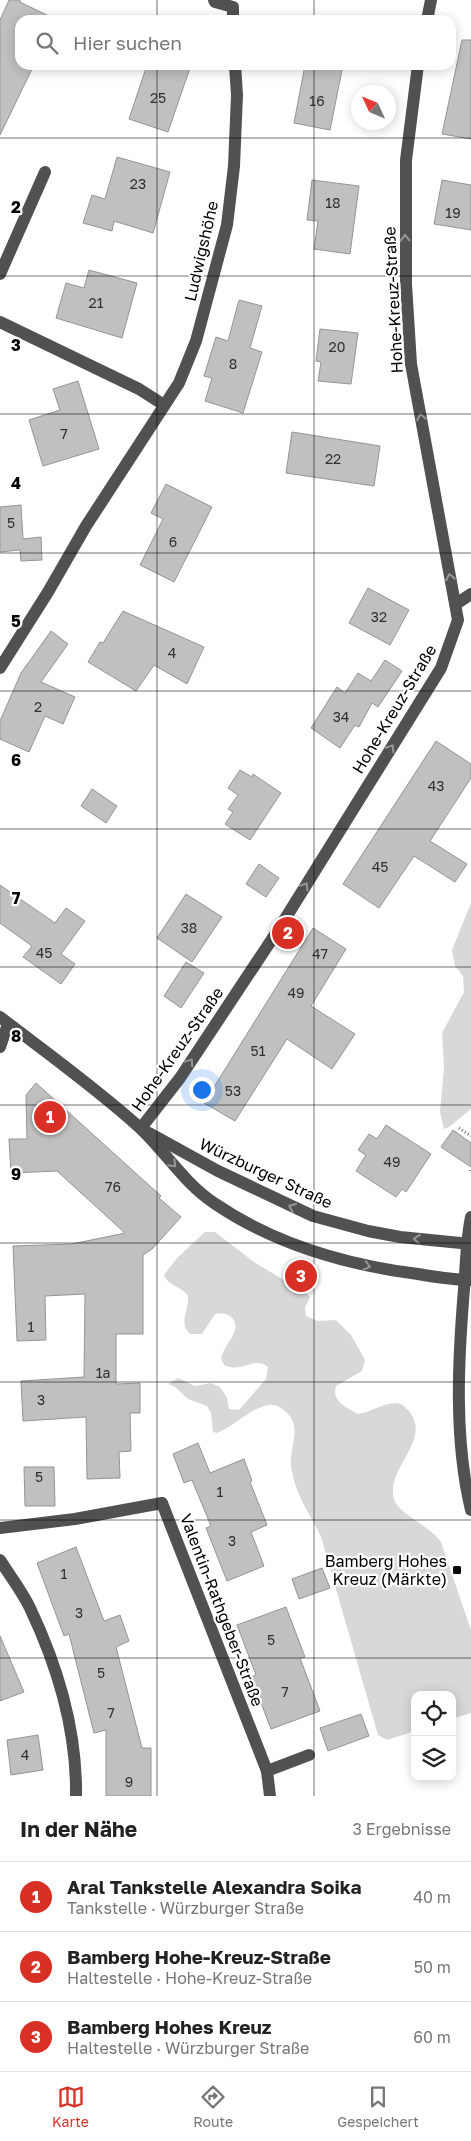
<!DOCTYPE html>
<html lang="de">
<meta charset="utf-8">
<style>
:root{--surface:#fff;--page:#f6f6f6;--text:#222;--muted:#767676;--line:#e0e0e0;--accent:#d93025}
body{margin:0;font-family:"Golos Text",sans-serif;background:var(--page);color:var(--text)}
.controls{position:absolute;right:15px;bottom:15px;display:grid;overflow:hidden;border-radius:10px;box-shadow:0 2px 12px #0003}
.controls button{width:45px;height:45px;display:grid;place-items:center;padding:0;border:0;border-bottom:1px solid var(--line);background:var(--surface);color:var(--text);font:25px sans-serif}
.compass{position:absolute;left:351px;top:85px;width:45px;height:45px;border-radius:50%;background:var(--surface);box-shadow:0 2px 12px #0003;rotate:314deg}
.you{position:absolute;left:201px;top:1089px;width:18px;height:18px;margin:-12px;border:4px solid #fff;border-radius:50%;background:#1a73e8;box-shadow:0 0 0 8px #1a73e833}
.badge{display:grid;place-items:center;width:32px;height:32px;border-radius:50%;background:var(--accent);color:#fff;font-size:16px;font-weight:700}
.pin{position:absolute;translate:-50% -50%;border:2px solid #fff;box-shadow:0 1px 5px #0006}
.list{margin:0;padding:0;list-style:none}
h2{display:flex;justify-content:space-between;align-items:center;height:65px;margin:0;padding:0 20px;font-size:21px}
h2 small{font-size:16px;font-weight:400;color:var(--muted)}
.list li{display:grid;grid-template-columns:32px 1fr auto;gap:15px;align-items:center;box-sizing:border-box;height:70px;padding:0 20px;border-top:1px solid var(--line)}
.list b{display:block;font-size:19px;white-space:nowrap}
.list p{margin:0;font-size:16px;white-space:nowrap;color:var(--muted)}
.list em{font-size:16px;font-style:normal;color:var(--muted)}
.icon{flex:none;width:28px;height:28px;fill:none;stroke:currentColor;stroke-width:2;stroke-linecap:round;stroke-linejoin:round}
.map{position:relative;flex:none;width:471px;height:1796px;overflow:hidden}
.search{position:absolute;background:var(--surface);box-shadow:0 2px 12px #0003;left:15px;right:15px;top:15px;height:55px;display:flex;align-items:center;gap:12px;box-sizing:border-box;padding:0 18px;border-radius:15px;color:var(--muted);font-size:19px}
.sheet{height:275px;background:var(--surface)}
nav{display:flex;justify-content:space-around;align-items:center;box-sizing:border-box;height:70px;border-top:1px solid var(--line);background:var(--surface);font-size:14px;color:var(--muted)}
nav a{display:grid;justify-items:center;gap:2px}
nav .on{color:var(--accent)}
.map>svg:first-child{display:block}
.green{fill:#d8d8d8}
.building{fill:#c0c0c0;stroke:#959595}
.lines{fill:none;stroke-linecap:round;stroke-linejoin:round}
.path{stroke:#737373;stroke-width:3;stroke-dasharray:1 2.5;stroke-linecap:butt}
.minor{stroke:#515151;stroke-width:12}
.oneway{stroke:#979797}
.grid{fill:none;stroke:#000;stroke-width:1;stroke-opacity:0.55}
.poi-dot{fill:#000;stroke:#fff;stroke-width:2}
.labels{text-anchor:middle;stroke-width:4.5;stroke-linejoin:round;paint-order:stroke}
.number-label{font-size:14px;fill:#303030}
.street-label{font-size:16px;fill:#000;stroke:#fff}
.poi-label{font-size:16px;fill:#000;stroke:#fff;text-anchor:end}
.grid-label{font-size:16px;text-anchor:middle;font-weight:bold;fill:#000;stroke:#fff;stroke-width:4.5;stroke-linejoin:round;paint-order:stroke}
</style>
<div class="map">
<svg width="471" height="1796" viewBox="0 0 471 1796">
<rect width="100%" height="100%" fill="#fff"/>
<g class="green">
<path d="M471,903V1109L449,1127L444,1129L440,1112L444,1067L442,1033L464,992L463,976L455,966L452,950Z"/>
<path d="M205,1232H215L254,1262L307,1294L310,1297L305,1308L306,1316L318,1321L336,1320L351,1335L365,1360L362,1371L336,1386C331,1401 347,1408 358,1414C371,1412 381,1404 395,1403C401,1403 404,1406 408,1410C434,1439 385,1468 394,1499C397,1513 430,1526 441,1542L471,1630V1713L452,1719V1695H415V1731L387,1740L378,1735L321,1537C309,1512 295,1495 291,1466C289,1452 299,1433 292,1420C288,1412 278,1403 268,1405C249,1409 235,1426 217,1433L213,1432L211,1413L207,1406L188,1399L175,1387L168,1384L178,1378L195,1386L211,1383L220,1387L227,1398L229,1409L239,1410L266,1379L268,1367C255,1355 242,1374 224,1365L221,1358C224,1347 233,1338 235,1330C238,1317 225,1311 215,1314L202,1334H190C178,1323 189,1311 188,1296C182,1286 169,1287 164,1275L177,1258Z"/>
</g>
<g class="building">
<path d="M9,0H20V2L57,20H20V65H34L0,135V20Z"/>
<path d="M462,40H471V139L442,134Z"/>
<path d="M147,65H191L168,132L129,119Z"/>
<path d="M305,65H343L330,130L294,123Z"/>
<path d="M117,157L170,172L153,233L114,221L112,231L83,223L92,195L105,199Z"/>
<path d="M312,180L359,186L350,254L314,249L318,221L307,220Z"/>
<path d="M442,180L471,185V230L434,224Z"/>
<path d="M89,270L137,283L122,338L56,318L66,283L84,288Z"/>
<path d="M239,300L262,306L250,348L262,352L243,413L205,401L212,378L204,376L216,337L228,341Z"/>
<path d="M320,329L358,333L351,384L318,381L321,362L316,361Z"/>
<path d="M78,381L99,449L43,466L29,420L60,410L53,389Z"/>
<path d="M292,432L380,446L374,486L286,473Z"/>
<path d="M166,484L212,507L174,582L140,565L163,519L151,513Z"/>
<path d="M21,505L23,539L41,537L42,560L21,561L20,550L0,552V507Z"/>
<path d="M368,588L409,610L390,645L349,623Z"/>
<path d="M123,611L204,647L187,684L154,665L136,691L88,662L100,642L103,643Z"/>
<path d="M51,631L68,644L41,682L75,697L63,724L45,716L29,752L0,739V721L21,673Z"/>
<path d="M385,660L402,671L378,707L372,703L359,727L355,725L340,748L311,728L337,687L345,693L358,673L371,681Z"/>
<path d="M436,741L471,764V778L430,841L467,864L455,882L414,856L379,908L343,884Z"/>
<path d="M240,770L252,777L253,774L281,793L250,840L225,824L233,812L228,809L238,795L228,788Z"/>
<path d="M92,789L117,806L106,823L81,806Z"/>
<path d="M259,864L279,878L266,897L246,884Z"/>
<path d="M0,885L55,923L66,908L85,921L61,954L75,964L61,984L23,957L32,946L0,923Z"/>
<path d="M186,894L222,917L192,962L157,938Z"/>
<path d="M313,928L346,949L311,1006L355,1034L332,1069L287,1039L235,1121L204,1103Z"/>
<path d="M186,962L204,973L181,1008L164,996Z"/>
<path d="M36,1083L161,1196L159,1198L181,1217L152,1249L143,1255V1334H116V1384L140,1383V1413H130L131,1451L119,1452L120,1478L87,1479L86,1417L23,1421L21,1381L84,1377L85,1294L45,1296L46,1340L17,1341L13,1246L72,1244L125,1233L57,1171L11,1173L9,1139H27L26,1095Z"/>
<path d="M386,1125L431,1154L406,1192L402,1189L396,1197L356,1171L366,1155L358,1150L369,1134L377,1139Z"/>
<path d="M453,1130L471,1143V1167L441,1147Z"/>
<path d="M198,1443L210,1473L244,1459L252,1481L250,1482L267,1525L251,1532L264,1566L227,1581L206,1528L211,1526L192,1480L184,1483L173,1454Z"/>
<path d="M24,1467H54L55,1506H25Z"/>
<path d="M76,1547L104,1621L120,1615L129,1641L116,1647L142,1748H151V1796H106V1730L94,1733L69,1634L64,1636L37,1563Z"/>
<path d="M322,1568L330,1588L299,1599L292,1579Z"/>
<path d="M286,1607L305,1657L300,1658L320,1711L271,1729L251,1677L256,1675L237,1625Z"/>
<path d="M0,1636L24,1692L0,1701Z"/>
<path d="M361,1714L369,1736L328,1751L320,1728Z"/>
<path d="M38,1735L43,1770L11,1775L7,1740Z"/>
</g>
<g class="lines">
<g class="path">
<path d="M459,1128L471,1136"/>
<path d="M471,1170V1172"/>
</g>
<g class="minor">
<path d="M214,0L215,2L233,7V20"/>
<path d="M427,20L431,0"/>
<path d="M0,274L45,172"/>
<path d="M0,322L139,389L164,405"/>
<path d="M456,604L471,594"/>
<path d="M0,668L48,592L86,526L179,383L196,341L227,225L234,166L237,95L235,65"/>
<path d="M0,1017C47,1053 96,1088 139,1127C165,1151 184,1183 214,1203C274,1244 347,1265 418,1274C436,1277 454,1280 471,1280"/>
<path d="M0,1047L8,1024"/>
<path d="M141,1128L180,1078L280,927L441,668L458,620L411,364L406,284V160L418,65"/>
<path d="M149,1133L218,1171L313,1216L368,1231L400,1237L471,1244"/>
<path d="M471,1217C466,1242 466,1265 464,1289C458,1362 454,1439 471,1510"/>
<path d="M0,1528L75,1519L162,1503L267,1771"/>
<path d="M0,1560C10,1576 22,1591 30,1608C58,1667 77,1731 76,1796"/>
<path d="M270,1796L267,1771L309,1755"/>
</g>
</g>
<defs><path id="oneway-chevron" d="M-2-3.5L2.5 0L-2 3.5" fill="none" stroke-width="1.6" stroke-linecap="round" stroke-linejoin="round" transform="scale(1.25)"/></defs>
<g class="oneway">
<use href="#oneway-chevron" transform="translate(405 238) rotate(-91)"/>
<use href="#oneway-chevron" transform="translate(421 417) rotate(-100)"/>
<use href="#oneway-chevron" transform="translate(450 577) rotate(-101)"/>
<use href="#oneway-chevron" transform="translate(391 748) rotate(-58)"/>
<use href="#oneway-chevron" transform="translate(305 886) rotate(-58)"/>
<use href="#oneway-chevron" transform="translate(190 1062) rotate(-56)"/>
<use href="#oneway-chevron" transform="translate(173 1164) rotate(46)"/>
<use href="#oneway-chevron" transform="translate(292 1207) rotate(-156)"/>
<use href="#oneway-chevron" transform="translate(417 1239) rotate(-174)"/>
<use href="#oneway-chevron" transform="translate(367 1266) rotate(15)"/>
</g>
<path class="grid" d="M157,0V20M314,0V20M157,65V1796M314,65V1796M0,138H471M0,276H471M0,414H471M0,553H471M0,691H471M0,829H471M0,967H471M0,1105H471M0,1243H471M0,1382H471M0,1520H471M0,1658H471"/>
<rect class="poi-dot" x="452" y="1565" width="10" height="10" rx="2.5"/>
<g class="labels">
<g class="number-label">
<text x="158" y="103">25</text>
<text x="317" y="106">16</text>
<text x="138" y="189">23</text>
<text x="333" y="208">18</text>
<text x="453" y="218">19</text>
<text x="96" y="308">21</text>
<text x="337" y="352">20</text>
<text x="233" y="369">8</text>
<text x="64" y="439">7</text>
<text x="333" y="464">22</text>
<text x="11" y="528">5</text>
<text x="173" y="547">6</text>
<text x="379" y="622">32</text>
<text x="172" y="658">4</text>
<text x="38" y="712">2</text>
<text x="341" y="722">34</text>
<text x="436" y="791">43</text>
<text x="380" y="872">45</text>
<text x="189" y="933">38</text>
<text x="44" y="958">45</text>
<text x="320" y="959">47</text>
<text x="296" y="998">49</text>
<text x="258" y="1056">51</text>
<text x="233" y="1096">53</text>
<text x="392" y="1167">49</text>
<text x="113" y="1192">76</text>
<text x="31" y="1332">1</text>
<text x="103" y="1378">1a</text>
<text x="41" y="1405">3</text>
<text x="39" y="1482">5</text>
<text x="220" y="1497">1</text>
<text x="232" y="1546">3</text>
<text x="64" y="1579">1</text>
<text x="79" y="1618">3</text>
<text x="271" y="1645">5</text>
<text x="101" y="1678">5</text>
<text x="285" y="1697">7</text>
<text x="111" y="1718">7</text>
<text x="25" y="1760">4</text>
<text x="129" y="1787">9</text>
</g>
<g class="street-label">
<text transform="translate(201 251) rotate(-77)" y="6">Ludwigshöhe</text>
<text transform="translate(393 300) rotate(-93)" y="6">Hohe-Kreuz-Straße</text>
<text transform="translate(394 709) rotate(-59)" y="6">Hohe-Kreuz-Straße</text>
<text transform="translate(177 1049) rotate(-55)" y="6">Hohe-Kreuz-Straße</text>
<text transform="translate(266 1173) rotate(25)" y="6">Würzburger Straße</text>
<text transform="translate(222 1610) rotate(69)" y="6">Valentin-Rathgeber-Straße</text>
</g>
<g class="poi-label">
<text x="447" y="1567">Bamberg Hohes<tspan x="447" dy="18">Kreuz (Märkte)</tspan></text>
</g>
</g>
<g class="grid-label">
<text x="16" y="213">2</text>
<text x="16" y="351">3</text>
<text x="16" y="489">4</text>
<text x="16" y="627">5</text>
<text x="16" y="766">6</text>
<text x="16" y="904">7</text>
<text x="16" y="1042">8</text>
<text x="16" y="1180">9</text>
</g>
</svg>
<div class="controls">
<button><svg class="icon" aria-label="locate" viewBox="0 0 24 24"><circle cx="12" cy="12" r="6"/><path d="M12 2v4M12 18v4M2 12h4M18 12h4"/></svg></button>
<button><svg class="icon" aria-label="layers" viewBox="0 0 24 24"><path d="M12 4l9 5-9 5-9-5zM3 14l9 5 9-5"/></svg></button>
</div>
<svg class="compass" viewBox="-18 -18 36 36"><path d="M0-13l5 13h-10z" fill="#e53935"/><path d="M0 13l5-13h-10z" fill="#767676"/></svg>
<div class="you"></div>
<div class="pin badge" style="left:50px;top:1117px">1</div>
<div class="pin badge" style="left:288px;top:933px">2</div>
<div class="pin badge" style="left:301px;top:1276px">3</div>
<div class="search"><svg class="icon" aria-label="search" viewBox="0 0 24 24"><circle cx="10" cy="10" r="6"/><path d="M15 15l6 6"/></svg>Hier suchen</div>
</div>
<section class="sheet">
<h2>In der Nähe<small>3 Ergebnisse</small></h2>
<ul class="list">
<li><span class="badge">1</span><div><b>Aral Tankstelle Alexandra Soika</b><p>Tankstelle · Würzburger Straße</p></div><em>40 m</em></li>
<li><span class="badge">2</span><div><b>Bamberg Hohe-Kreuz-Straße</b><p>Haltestelle · Hohe-Kreuz-Straße</p></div><em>50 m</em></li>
<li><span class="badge">3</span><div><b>Bamberg Hohes Kreuz</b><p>Haltestelle · Würzburger Straße</p></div><em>60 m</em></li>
</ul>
</section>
<nav>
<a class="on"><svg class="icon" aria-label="map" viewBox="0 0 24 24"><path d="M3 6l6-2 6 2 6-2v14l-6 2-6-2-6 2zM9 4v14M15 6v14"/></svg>Karte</a>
<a><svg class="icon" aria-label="directions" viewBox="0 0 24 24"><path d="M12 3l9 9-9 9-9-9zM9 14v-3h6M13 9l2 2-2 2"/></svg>Route</a>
<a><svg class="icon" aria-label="saved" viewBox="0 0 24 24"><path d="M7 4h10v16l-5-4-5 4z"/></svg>Gespeichert</a>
</nav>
